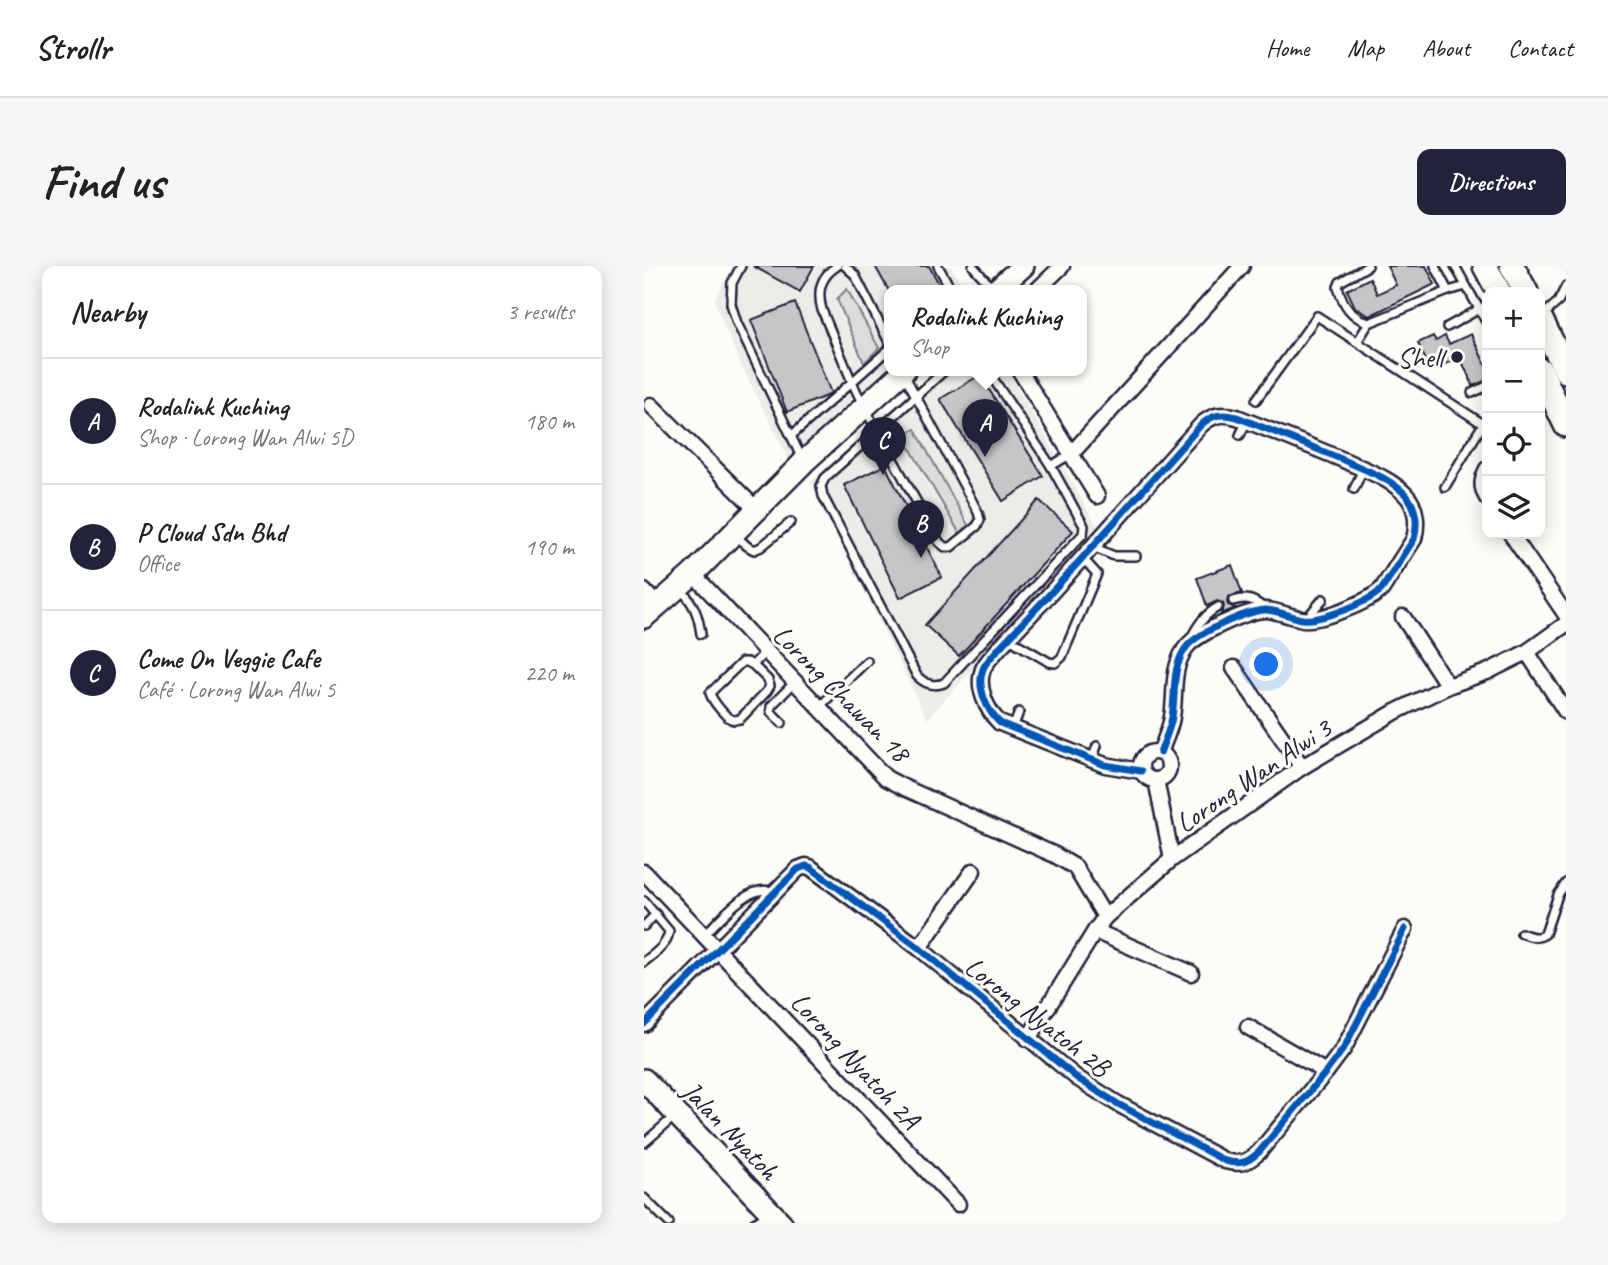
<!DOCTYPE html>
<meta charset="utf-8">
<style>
:root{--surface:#fff;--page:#f6f6f6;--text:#222;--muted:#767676;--line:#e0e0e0;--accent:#22223b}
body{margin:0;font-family:Caveat,sans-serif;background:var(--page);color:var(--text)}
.controls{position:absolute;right:21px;top:21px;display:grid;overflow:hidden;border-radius:14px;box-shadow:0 4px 18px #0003}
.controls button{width:63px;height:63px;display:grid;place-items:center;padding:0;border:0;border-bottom:2px solid var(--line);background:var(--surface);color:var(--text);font:35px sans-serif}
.you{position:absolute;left:623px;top:399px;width:24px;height:24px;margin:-18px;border:5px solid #fff;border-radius:50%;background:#1a73e8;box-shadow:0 0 0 10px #1a73e833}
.badge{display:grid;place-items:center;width:46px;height:46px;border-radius:50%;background:var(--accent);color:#fff;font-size:23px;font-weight:700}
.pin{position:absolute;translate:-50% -58px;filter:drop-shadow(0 2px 4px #0008)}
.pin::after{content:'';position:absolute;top:37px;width:24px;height:21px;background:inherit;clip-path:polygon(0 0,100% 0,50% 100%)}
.popup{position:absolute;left:240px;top:19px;width:203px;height:91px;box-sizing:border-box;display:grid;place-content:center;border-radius:14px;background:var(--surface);filter:drop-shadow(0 2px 5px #0005);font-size:23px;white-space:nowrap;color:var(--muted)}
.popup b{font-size:26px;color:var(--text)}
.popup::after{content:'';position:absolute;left:50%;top:100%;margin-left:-14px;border:14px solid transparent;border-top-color:var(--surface)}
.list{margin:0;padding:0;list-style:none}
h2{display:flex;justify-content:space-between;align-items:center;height:91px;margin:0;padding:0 28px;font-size:30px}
h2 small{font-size:23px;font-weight:400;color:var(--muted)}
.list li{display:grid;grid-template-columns:46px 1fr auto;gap:21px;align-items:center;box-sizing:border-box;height:126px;padding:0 28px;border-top:2px solid var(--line)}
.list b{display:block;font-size:26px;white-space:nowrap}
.list p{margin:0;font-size:23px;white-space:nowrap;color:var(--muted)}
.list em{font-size:23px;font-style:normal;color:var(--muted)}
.icon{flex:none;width:38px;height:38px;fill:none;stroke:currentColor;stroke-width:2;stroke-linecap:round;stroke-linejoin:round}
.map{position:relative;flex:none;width:922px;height:957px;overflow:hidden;border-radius:14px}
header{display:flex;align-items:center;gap:42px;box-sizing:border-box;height:98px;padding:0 35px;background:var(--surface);border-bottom:2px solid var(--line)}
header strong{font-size:33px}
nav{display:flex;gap:38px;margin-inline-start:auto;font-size:24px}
.intro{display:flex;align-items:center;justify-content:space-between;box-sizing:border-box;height:168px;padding:0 42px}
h1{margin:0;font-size:49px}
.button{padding:18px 32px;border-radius:14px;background:var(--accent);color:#fff;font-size:24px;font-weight:700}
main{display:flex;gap:42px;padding:0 42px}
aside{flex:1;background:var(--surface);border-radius:14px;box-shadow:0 4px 18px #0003}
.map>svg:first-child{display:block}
.built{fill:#ecece9}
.green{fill:#dddcdb;stroke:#807f8b;stroke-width:2}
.building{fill:#c6c6c8;stroke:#22223b;stroke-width:2}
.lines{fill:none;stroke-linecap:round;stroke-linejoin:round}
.lane-casing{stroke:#22223b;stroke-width:12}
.street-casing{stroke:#22223b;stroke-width:19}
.secondary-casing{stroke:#22223b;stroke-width:26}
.primary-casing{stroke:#22223b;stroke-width:28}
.lane{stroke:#fdfcf7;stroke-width:7}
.street{stroke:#fdfcf7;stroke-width:14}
.secondary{stroke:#fdfcf7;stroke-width:21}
.primary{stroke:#fdfcf7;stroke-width:23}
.cycleway-casing{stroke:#fdfcf7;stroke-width:11}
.cycleway{stroke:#0057b8;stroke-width:7}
.poi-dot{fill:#22223b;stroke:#fdfcf7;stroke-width:2.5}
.labels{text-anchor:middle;stroke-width:6;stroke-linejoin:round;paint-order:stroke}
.poi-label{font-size:28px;fill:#22223b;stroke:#fdfcf7;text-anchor:end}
.street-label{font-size:28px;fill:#22223b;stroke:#fdfcf7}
</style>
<header>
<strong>Strollr</strong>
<nav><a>Home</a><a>Map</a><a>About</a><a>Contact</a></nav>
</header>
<div class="intro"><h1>Find us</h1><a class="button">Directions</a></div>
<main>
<aside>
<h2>Nearby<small>3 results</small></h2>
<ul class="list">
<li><span class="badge">A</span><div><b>Rodalink Kuching</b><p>Shop · Lorong Wan Alwi 5D</p></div><em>180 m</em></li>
<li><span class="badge">B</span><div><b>P Cloud Sdn Bhd</b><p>Office</p></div><em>190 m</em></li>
<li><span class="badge">C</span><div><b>Come On Veggie Cafe</b><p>Café · Lorong Wan Alwi 5</p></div><em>220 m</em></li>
</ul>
</aside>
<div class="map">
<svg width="922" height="957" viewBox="0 0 922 957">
<rect width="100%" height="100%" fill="#fdfcf7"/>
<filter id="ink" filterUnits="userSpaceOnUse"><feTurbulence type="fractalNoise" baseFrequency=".0143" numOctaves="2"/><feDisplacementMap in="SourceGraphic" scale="14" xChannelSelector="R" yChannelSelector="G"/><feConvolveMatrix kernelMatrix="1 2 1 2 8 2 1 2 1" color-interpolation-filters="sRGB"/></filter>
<g filter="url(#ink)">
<g class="built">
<path d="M89,0H307L322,25H245V105L148,199L95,95L70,34Z"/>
<path d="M290,105H364L456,265L283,453L167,216Z"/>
</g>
<g class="green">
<path d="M203,23L235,82L220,97L193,33Z"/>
<path d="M271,163L324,259L316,268L259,170Z"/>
</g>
<g class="building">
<path d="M109,0H170L156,26Z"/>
<path d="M231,0H285L299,25H245Z"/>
<path d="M743,0H782L791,18L725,50L711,41L703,24L726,12L733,28L752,19Z"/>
<path d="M151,37L187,127L182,130L143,146L107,54Z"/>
<path d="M827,68L843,102V114L829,120L816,91L795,101L792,93L783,97L774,77L789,70L792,75L801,70L805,78Z"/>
<path d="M336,109L399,210L359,235L296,133Z"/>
<path d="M241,199L298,311L256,332L200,219Z"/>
<path d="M395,234L429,265L315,390L281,359Z"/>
<path d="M588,299L598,327L584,331L583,336L584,339L592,342L577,348L580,341L579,337L573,335L563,340L553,312Z"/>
</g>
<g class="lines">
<g class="lane-casing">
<g id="lane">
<path d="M97,0L88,17L87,38L93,57L159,195"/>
<path d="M193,0C176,11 173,25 178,44L208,116L220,141L295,276L301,281H307L333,260L336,254L334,246L261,110"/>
<path d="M201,0L211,9L245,76"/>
<path d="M294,0L308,25"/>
<path d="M329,0L350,24"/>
<path d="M724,0L696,16L694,21C699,39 707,51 725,57L804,25L822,20"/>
<path d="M791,0L804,25"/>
<path d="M811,0L843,57"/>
<path d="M899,49L914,36L922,20"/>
<path d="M803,61L843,39"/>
<path d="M713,76L725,57"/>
<path d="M300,105L181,212L177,220L179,230L273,410C281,418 289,421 300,417L439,268L440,260L407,200L344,105"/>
<path d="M828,127L843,120"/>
<path d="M612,134L673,50L839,158L801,221"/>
<path d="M596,169L603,155"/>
<path d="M147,170L245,83"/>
<path d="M407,200L427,188"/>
<path d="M710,223L719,203"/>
<path d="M92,270L103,280L110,284L117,281L147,256"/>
<path d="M449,281L470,290H492"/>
<path d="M36,322C50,338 54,347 57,368"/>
<path d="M589,335C603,331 609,333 620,342"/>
<path d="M662,353L679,333"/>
<path d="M365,373L405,396L411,397L418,391L453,308L444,298L436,296"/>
<path d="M546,374C553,360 560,349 574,341"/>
<path d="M109,399L124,414L126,420L123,425L96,453C94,453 92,454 90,454C82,453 68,434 66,427L98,396H103L109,399L122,385"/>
<path d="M175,441L223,395"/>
<path d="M138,457L127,446V440L151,416"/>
<path d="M369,462L375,446"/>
<path d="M448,494L453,480"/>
<path d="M0,635L25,665C23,680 11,687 0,696"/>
<path d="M0,660L12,648"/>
<path d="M877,667C886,670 892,674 901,668L914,629L922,617"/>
<path d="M60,669C77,653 105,616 130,626"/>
<path d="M0,877L31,850"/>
<path d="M0,932L25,957"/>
<path d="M110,957L124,949"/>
</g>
</g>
<g class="street-casing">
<g id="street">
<path d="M392,25L418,0"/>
<path d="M376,105L453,230"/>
<path d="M7,139L112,243"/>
<path d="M427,188L598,0"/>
<path d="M843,203C837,215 837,221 843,232"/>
<path d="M867,268L922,349"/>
<path d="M49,308L242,512L261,522L411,589L431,601L461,651"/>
<path d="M0,325L13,339"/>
<path d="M759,351L804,420"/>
<path d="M883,386L922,446"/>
<path d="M590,402L658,501"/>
<circle cx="511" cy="500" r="14"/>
<path d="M497,505L461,499L356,457C343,445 332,421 339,403C342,395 350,389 355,382C371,365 387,348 403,331C455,274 506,216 557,159C569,148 579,147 593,151C630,166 667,180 704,196C724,205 745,212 761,228C773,240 774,258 770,273L738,323C725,336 676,356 658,353C648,351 631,344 622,344C604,344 550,368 541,383C527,404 532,428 528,451C526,464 520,475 516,487"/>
<path d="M512,514L528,593"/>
<path d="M0,606L314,938"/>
<path d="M451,665L547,707"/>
<path d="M275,682L329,605"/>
<path d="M0,758L154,603L162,600L166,601L275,682L433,812L474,838L581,895C596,899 603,897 615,886L682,806L700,782L761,663"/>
<path d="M604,761L682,806"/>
<path d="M384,773L451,665L461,651L528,593L658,501L751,446L804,420L843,406L883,386L922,358"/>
</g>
</g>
<g class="secondary-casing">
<g id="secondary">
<path d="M351,25L379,0"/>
<path d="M0,351L49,308L160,196L260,105"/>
<path d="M0,814L137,957"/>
</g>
</g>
<g class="primary-casing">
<g id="primary">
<path d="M841,0L855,26"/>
<path d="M868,0L882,26"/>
<path d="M896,52L922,105"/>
<path d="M896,104L922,159"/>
</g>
</g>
<use href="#lane" class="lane"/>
<use href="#street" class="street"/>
<use href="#secondary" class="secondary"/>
<use href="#primary" class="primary"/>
<g class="cycleway-casing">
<g id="cycleway">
<path d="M497,505L461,499L356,457C343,445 332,421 339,403C342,395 350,389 355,382C371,365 387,348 403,331C455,274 506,216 557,159C569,148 579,147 593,151C630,166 667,180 704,196C724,205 745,212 761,228C773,240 774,258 770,273L738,323C725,336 676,356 658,353C648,351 631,344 622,344C604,344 550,368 541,383C527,404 532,428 528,451C526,464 520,475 516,487"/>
<path d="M0,758L154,603L162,600L166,601L275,682L433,812L474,838L581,895C596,899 603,897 615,886L682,806L700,782L761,663"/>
</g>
</g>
<use href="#cycleway" class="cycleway"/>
</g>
</g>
<circle class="poi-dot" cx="813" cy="91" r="7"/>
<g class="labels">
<g class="poi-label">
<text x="799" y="101">Shell</text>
</g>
<g class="street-label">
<text transform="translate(198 427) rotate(45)" y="10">Lorong Chawan 18</text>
<text transform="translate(609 509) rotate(-34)" y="10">Lorong Wan Alwi 3</text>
<text transform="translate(394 750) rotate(38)" y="10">Lorong Nyatoh 2B</text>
<text transform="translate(212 794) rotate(47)" y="10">Lorong Nyatoh 2A</text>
<text transform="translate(87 864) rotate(46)" y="10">Jalan Nyatoh</text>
</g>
</g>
</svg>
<div class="controls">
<button>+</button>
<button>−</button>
<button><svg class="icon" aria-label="locate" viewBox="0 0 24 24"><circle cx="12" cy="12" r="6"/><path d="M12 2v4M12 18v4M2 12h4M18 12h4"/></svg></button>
<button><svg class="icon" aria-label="layers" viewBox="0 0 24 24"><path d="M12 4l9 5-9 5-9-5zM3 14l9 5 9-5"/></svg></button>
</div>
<div class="you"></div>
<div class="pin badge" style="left:341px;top:191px">A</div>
<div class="popup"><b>Rodalink Kuching</b>Shop</div>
<div class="pin badge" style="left:277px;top:292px">B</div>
<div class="pin badge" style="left:239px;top:209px">C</div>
</div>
</main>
